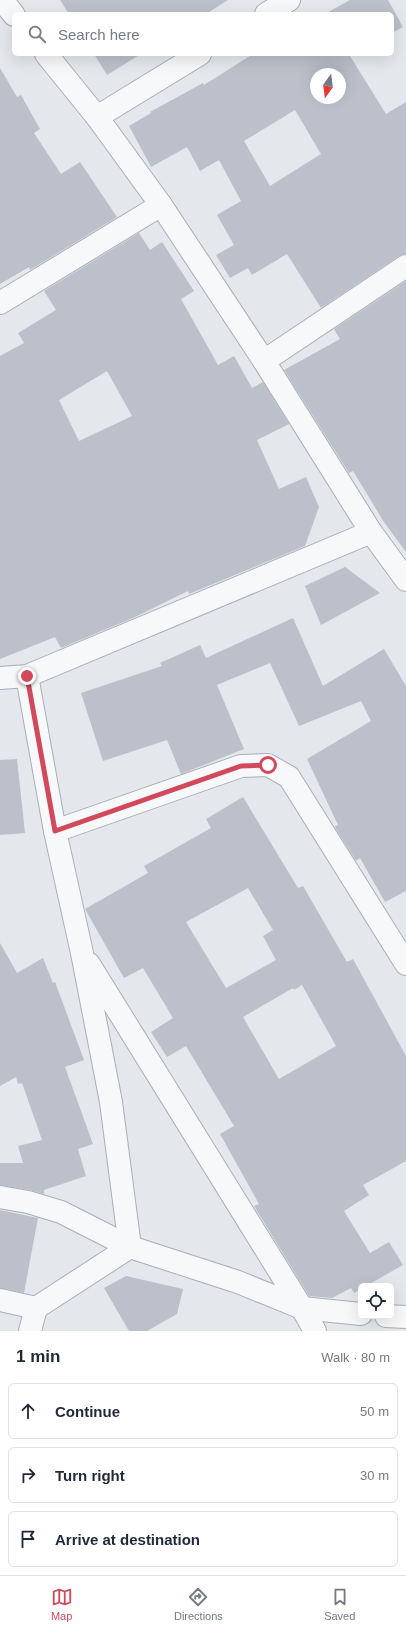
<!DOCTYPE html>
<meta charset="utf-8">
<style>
:root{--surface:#fff;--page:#f6f6f7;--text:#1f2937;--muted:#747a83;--line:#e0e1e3;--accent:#d1495b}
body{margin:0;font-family:Helvetica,sans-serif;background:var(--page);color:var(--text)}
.controls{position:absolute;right:12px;bottom:12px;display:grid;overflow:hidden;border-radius:6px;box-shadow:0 4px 16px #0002}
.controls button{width:36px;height:36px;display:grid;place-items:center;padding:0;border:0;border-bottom:1px solid var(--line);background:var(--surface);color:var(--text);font:20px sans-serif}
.compass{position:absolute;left:310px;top:68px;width:36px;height:36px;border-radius:50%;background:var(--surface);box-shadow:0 4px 16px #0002;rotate:194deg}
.stop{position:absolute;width:12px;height:12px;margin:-9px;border:3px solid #d1495b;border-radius:50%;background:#fff}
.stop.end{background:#d1495b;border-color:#fff;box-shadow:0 1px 4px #0008}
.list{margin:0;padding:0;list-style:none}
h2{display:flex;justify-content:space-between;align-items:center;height:52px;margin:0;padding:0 16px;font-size:17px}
h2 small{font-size:13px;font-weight:400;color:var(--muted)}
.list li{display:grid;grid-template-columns:26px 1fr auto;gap:12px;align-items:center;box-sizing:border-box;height:56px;margin:0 8px 8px;padding:0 8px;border:1px solid var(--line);border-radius:6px}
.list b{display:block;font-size:15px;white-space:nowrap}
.list em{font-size:13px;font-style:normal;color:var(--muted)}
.icon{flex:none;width:22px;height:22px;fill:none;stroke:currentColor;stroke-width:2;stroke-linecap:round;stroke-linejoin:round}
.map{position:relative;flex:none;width:406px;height:1331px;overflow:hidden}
.search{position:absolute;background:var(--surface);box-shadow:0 4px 16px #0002;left:12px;right:12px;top:12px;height:44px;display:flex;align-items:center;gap:10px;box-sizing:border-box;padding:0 14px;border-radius:6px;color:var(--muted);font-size:15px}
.sheet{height:244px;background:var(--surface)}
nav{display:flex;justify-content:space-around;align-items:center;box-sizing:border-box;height:56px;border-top:1px solid var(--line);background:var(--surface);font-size:11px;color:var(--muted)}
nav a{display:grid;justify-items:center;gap:2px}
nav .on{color:var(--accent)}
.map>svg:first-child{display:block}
.building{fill:#bbc0ca;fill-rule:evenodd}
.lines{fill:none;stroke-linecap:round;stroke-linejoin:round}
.minor-casing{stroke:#a9aeb7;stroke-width:24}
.minor{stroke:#f7f8fa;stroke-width:22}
.route{stroke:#d1495b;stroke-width:5}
</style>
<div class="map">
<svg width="406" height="1331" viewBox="0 0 406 1331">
<rect width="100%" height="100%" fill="#e4e7ec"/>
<g class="building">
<path d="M60,0H228L206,14H69Z"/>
<path d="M350,0H388L403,27L392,33V14H325Z"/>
<path d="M94,54H141L107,75Z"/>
<path d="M253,54H353L350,56L386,114L406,102V254L399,256L321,308L287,254L252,275L248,268L230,278L216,255L234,245L217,215L241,201L219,160L200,171L187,147L151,167L129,126L151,113L150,112L203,83L204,85ZM316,74H340V98H316ZM295,110L321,154L270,186L244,141Z"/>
<path d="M0,68L17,97L21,95L40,129L34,133L61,174L80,162L117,217L30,270L29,267L0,284Z"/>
<path d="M139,233L150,250L162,242L194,291L181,299L218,365L234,356L252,388L263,382L289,424L257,440L279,489L306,477L319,507L305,546L189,594L188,591L133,618L61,648L55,637L0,659V356L24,343L18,333L56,310L44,291ZM107,371L132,416L79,441L59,400Z"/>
<path d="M406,281V552L384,522L353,471L349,473L284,370L340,339L334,329Z"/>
<path d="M345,567L380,593L321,625L305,586Z"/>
<path d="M293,618L323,686L384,649L406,686V891L385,902L360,858L356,861L336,829L335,826L338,825L307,759L371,721L361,701L299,726L270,663L217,685L244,749L181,774L167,740L103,761L81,693L162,666L160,663L200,645L206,658Z"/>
<path d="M17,759L25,833L0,835V760Z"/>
<path d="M243,797L298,888L303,886L347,962L353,959L406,1056V1161L363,1185L369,1195L344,1211L370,1253L389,1242L403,1265L366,1286H361V1289L354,1293L351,1288L332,1298L309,1296L254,1206L259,1204L220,1134L234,1126L186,1046L167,1057L151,1032L173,1018L143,968L124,978L85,909L148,873L144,866L211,828L206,819ZM248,888L273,930L263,936L276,960L226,988L186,922ZM302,985L336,1046L279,1079L243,1017L293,988L294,990Z"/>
<path d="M0,943L17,973L43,958L53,983L55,982L84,1060L65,1067L93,1144L78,1149L86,1176L44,1190V1194L30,1190L0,1185V1163H23L18,1146L42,1140L22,1083L18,1084L16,1077L0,1086Z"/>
<path d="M0,1210L38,1218L24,1293L0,1288Z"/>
<path d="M126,1276L183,1289L177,1314L147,1331H129L104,1288Z"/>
</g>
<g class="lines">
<g class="minor-casing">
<g id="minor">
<path d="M2,0L14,15"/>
<path d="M266,14L289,0"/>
<path d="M46,54L97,117L161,205L264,361L371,532L406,580"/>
<path d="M97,117L200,54"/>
<path d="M0,303L161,205"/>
<path d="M264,361L406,266"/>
<path d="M27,676L55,831L82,953L111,1102L130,1247"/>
<path d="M0,678L27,676L371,532"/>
<path d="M55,831L241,766L268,765L289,777L406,964"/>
<path d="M89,964L302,1308L315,1331"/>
<path d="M0,1197L28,1202L61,1212L130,1247L238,1282L302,1308L361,1314"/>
<path d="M0,1300L36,1308"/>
<path d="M386,1316L406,1317"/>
<path d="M30,1331L36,1308L130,1247"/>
</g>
</g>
<use href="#minor" class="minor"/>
</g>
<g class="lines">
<path class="route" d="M27,676L55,831L241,766L268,765"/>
</g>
</svg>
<div class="controls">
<button><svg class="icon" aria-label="locate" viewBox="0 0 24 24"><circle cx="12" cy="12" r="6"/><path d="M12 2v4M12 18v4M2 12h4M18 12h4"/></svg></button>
</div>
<svg class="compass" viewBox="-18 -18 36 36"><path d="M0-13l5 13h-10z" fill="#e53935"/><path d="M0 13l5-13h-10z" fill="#747a83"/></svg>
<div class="stop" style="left:268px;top:765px"></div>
<div class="stop end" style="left:27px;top:676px"></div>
<div class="search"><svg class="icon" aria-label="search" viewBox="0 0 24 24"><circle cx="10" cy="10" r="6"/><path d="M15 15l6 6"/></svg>Search here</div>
</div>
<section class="sheet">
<h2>1 min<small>Walk · 80 m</small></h2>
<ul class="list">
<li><svg class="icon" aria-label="ahead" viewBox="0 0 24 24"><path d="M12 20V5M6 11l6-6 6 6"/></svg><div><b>Continue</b></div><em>50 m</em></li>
<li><svg class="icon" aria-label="right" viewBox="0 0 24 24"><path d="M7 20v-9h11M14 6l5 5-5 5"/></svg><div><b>Turn right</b></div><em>30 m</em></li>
<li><svg class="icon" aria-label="arrive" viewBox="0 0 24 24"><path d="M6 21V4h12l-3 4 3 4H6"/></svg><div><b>Arrive at destination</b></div></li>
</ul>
</section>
<nav>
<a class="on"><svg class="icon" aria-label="map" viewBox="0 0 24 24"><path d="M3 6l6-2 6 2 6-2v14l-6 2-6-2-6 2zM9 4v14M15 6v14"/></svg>Map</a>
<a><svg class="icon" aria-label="directions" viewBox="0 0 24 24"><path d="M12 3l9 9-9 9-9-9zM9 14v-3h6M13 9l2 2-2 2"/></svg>Directions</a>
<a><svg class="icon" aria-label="saved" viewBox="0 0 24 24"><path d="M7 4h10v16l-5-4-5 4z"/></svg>Saved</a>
</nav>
